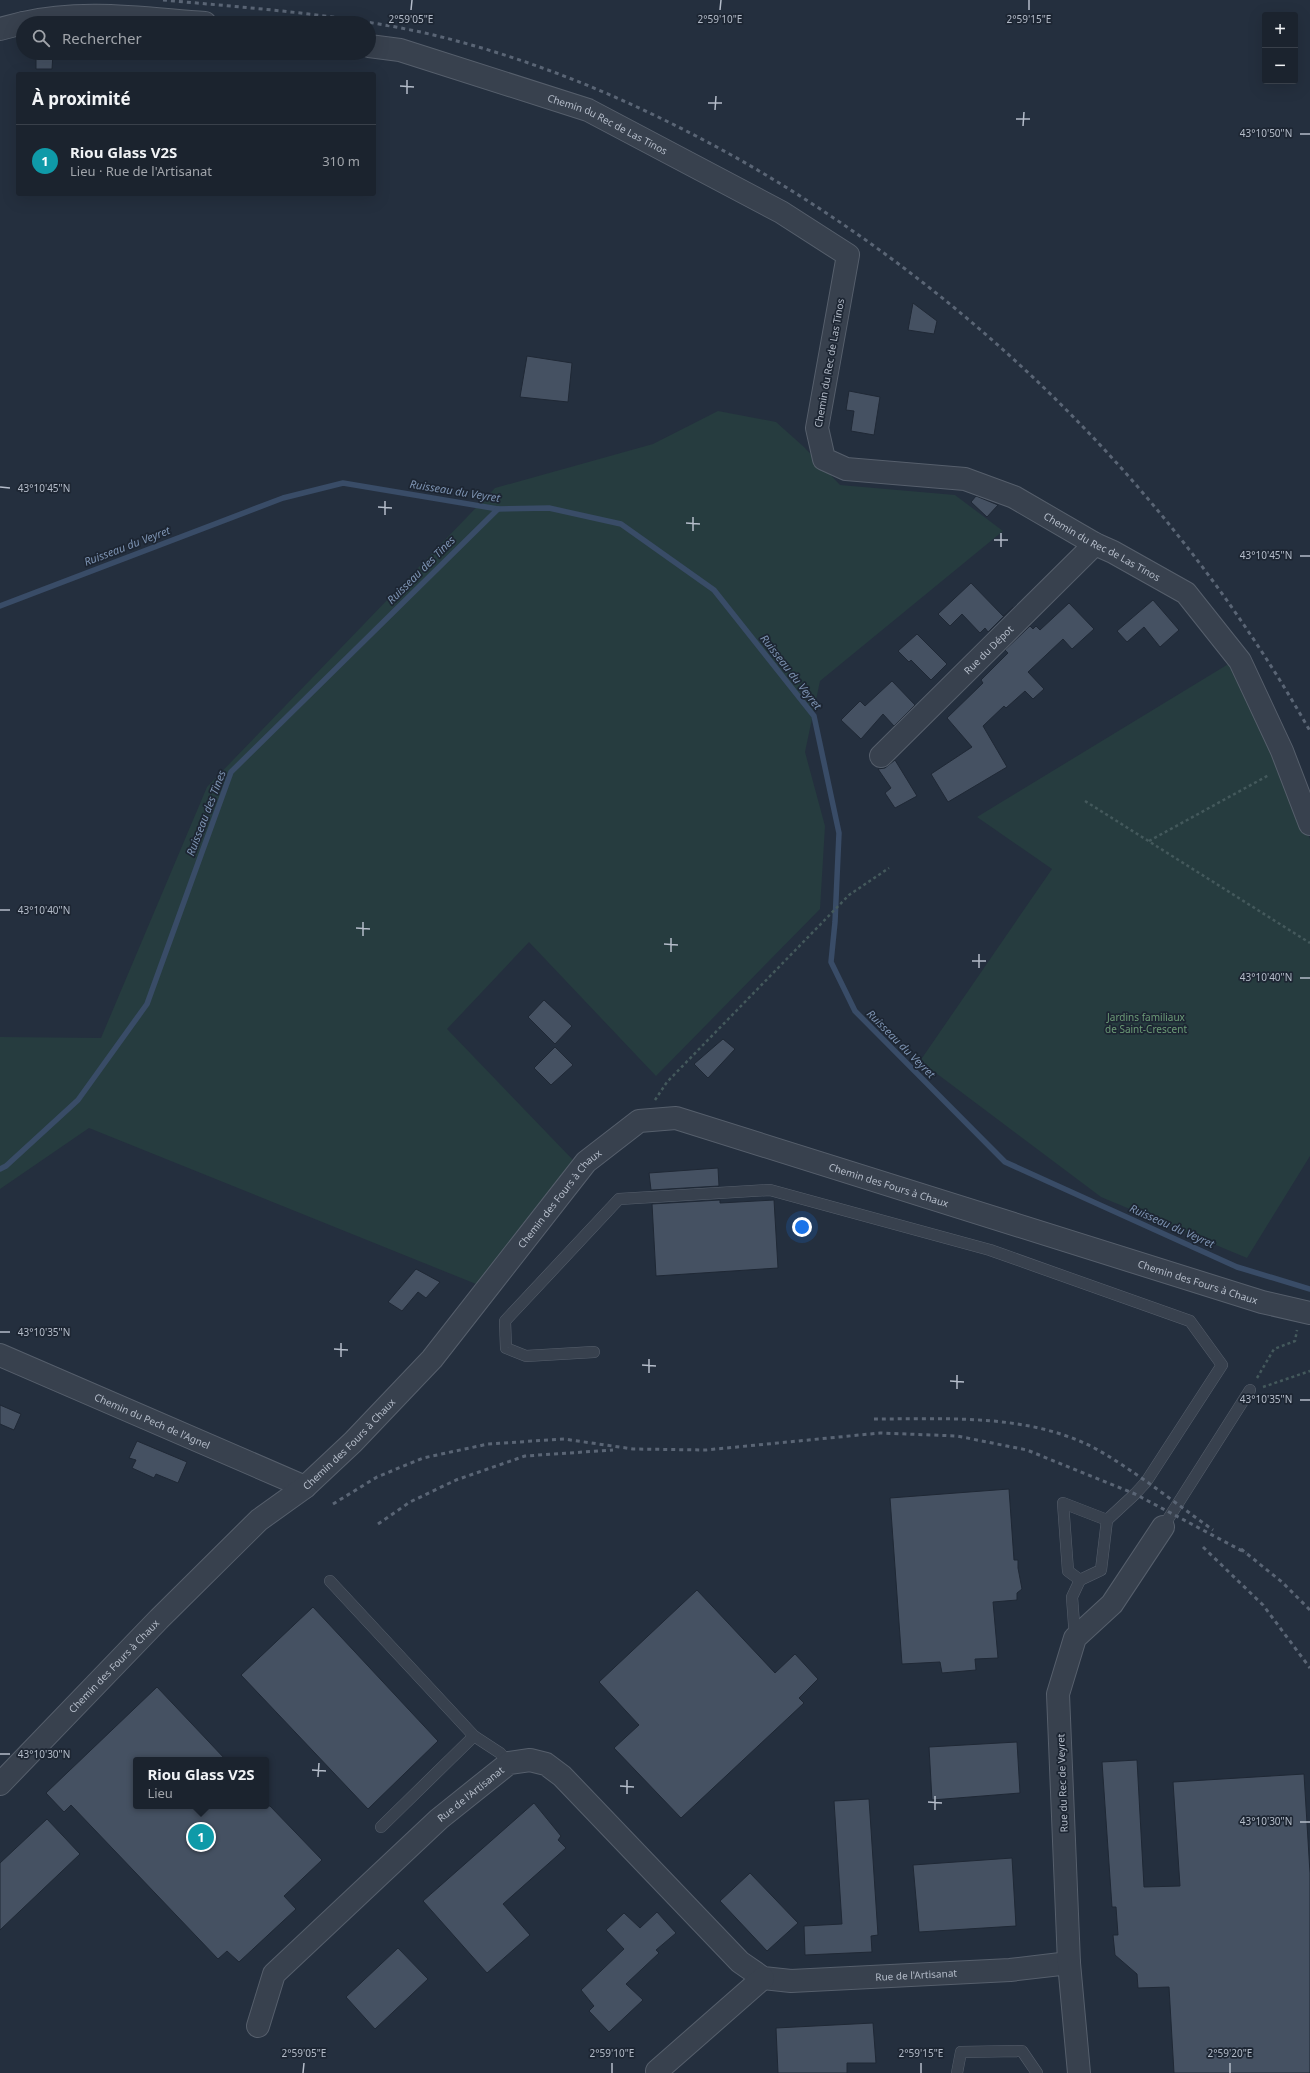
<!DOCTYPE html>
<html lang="fr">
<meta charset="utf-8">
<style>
:root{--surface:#1b232e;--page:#282f3a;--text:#f1f3f6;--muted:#a0a4aa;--line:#39404a;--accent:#8bbbb9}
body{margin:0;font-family:"Noto Sans",sans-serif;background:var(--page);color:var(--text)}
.controls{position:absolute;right:12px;top:12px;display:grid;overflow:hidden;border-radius:4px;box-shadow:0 4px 16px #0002}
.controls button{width:36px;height:36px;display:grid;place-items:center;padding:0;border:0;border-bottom:1px solid var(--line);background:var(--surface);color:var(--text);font:20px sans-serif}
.you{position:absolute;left:802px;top:1227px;width:14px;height:14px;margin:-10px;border:3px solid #fff;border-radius:50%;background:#1a73e8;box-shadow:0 0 0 6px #1a73e833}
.badge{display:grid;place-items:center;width:26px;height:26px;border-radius:50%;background:var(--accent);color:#fff;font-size:13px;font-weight:700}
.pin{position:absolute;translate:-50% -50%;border:2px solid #fff;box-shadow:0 1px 4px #0006}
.popup{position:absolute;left:133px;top:1757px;width:136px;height:52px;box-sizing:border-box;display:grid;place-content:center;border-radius:4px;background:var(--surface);filter:drop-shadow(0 1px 3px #0005);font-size:13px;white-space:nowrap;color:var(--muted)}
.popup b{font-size:15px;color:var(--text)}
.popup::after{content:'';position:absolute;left:50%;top:100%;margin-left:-8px;border:8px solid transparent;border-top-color:var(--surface)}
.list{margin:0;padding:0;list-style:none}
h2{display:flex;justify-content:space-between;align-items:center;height:52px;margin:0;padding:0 16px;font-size:17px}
h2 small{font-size:13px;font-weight:400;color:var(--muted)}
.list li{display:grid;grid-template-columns:26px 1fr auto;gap:12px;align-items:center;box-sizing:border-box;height:72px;padding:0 16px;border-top:1px solid var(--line)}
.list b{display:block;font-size:15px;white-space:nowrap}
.list p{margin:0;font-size:13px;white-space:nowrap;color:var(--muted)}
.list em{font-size:13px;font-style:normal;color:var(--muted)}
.icon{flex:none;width:22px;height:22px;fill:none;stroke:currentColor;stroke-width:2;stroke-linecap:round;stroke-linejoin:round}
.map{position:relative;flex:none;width:1310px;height:2073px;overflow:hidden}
.search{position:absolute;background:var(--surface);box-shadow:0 4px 16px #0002;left:16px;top:16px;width:360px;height:44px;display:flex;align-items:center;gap:10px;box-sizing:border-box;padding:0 14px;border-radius:22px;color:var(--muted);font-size:15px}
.panel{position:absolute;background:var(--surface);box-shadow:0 4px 16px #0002;left:16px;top:72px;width:360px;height:124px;border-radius:4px}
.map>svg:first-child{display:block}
.green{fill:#263c3f}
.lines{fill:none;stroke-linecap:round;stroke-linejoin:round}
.stream{stroke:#394c67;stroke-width:5.5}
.building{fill:#455162;stroke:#1f2835}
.service-casing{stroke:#565f6c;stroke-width:12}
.minor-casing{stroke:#565f6c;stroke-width:24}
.path{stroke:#44595c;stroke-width:2.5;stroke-dasharray:3 3;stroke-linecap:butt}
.service{stroke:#38414e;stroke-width:11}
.minor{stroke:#38414e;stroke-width:22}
.rail{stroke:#5a6575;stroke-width:3;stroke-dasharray:4 4;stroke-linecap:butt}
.ticks{fill:none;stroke:#b4bcc9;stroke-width:1.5}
.labels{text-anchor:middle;stroke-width:3.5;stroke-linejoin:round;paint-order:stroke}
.street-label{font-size:10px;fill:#b4bcc9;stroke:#1d2633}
.park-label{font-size:10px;fill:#6b9a76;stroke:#1d2633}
.water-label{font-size:11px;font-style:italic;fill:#7c92b1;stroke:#1d2633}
.ticks-label{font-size:10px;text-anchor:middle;fill:#b4bcc9;stroke:#1d2633;stroke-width:3.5;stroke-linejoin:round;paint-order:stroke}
</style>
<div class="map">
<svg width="1310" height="2073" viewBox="0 0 1310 2073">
<rect width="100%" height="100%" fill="#242f3e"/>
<g class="green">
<path d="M718,411L776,422L804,447L840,485L955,495L1003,531L820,681L805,752L825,826L820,909L656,1076L529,942L447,1029L573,1160L481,1286L89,1128L0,1189V1037L101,1038L207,787L495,488L653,444Z"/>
<path d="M1230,663L1292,794L1310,839V1156L1247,1258L1101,1197L920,1061L1052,869L977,817Z"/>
</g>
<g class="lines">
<g class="stream">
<path d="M0,606L283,498L343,483L498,509L549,508L621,524L714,590L814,716L839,833L835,922L831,962L855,1011L1005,1162L1237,1267L1310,1289"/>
<path d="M0,1169L6,1166L78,1100L147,1004L231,772L498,509"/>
</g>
</g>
<g class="building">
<path d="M36,53H53L52,69H36Z"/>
<path d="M913,303L937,321L934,334L908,330Z"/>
<path d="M527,356L572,363L568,402L520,397Z"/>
<path d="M849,391L880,397L874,435L851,431L854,411L846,410Z"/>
<path d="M976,496L998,505L987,517L971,502Z"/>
<path d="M971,583L1003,616L1013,607L988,632L985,628L980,633L962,614L950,626L938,614Z"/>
<path d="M1153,600L1179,630L1160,647L1144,627L1127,642L1117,631Z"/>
<path d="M1069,603L1094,629L1072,649L1063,639L1028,672L1044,689L1033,699L1025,691L1006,708L1004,706L983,726L1007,767L948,802L931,774L972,747L947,718L983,683L981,680L1008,653L1005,650L1030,626L1033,629L1036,626L1040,630Z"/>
<path d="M917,634L947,664L931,680L911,660L909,662L898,651Z"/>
<path d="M892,681L915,705L894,726L883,714L861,739L841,720L860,701L865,706Z"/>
<path d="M895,760L917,796L895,808L885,793L891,788L878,769L885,768Z"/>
<path d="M544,1000L572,1026L555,1044L528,1017Z"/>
<path d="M723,1039L735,1049L708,1078L694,1064Z"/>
<path d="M555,1047L573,1065L551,1085L534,1068Z"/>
<path d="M718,1168L719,1186L651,1190L649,1173Z"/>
<path d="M720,1200V1203L774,1200L778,1268L656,1276L652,1204Z"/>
<path d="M416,1269L440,1282L426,1298L418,1292L402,1311L388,1302Z"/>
<path d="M0,1405L21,1414L14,1430L0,1424Z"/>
<path d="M137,1441L187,1462L178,1483L156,1474L154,1478L132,1468L136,1460L129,1458Z"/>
<path d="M1009,1489L1014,1560H1018V1568L1022,1589L1017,1593V1600L993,1602L998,1658L975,1659L976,1670L942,1673L940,1662L902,1664L890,1498Z"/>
<path d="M697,1590L775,1673L795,1654L818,1679L799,1698L804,1703L681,1818L614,1748L639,1725L599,1682Z"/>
<path d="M313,1607L438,1741L368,1809L241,1675Z"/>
<path d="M157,1687L226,1760H136V1806H270L322,1860L284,1896L296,1909L239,1962L227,1951L218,1959L71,1805L64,1812L46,1793Z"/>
<path d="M1017,1742L1020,1793L932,1800L929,1747Z"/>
<path d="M1137,1760L1144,1887L1180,1886L1173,1782L1304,1774L1310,1873V2073H1174L1169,1987L1138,1988L1137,1974L1115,1955L1113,1935H1118L1116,1907H1112L1102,1762Z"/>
<path d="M869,1799L878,1935L871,1936L872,1952L805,1955L804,1926L842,1924L834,1801Z"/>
<path d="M534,1803L561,1836L558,1840L566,1848L503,1904L530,1935L487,1973L423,1901Z"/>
<path d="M47,1819L80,1854L0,1930V1863Z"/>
<path d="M1012,1858L1016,1926L919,1932L913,1865Z"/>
<path d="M750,1873L798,1923L767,1951L720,1901Z"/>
<path d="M657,1912L676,1933L656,1950L659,1953L626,1984L643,2000L609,2032L589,2011L594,2006L581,1990L624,1949L606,1930L624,1913L640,1928Z"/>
<path d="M398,1948L428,1979L375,2029L346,1997Z"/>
<path d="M873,2023L876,2063H847V2073H778L776,2028Z"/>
</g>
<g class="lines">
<g class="service-casing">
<g id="service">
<path d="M594,1352L526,1356L506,1348L505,1321L619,1199L770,1190L990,1250L1190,1321L1222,1365L1146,1482L1135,1494L1107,1520"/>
<path d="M1163,1527L1250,1390"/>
<path d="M330,1581L474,1736L500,1753L509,1763"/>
<path d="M1075,1638L1072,1597L1080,1580L1101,1570L1107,1520L1063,1503L1068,1571L1080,1580"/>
<path d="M381,1827L474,1736"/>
<path d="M957,2073L961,2052L1022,2051L1037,2073"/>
</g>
</g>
<g class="minor-casing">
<g id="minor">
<path d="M24,23C83,9 146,19 205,23"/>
<path d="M0,29L23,23"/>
<path id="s1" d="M369,46L400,50L588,110L781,212L848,255L817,428L824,459L846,469L965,479L1014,497L1095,544L1113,552L1186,593L1240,661L1282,751L1310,824"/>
<path id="s2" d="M881,756L1095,544"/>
<path id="s3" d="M0,1355L305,1487"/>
<path id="s4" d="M0,1784L159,1619L259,1520L305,1487L353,1442L432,1359L586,1162L639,1121L676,1118L1262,1302L1310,1313"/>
<path id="s5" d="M258,2026L274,1974L439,1819L509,1763L530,1760L546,1764L562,1776L740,1962L763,1978L791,1981L1010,1970L1069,1963"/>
<path d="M657,2071L763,1978"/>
<path d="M1079,2073L1069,1963L1058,1694L1075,1638L1112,1604L1163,1527"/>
</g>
</g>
<g class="path">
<path d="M1085,801L1310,943"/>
<path d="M1149,841L1269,775"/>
<path d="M655,1100L667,1082L849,895L889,868"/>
<path d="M1257,1378L1274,1349L1295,1341L1297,1330"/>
<path d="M1263,1387L1310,1371"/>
</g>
<use href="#service" class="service"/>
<use href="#minor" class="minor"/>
<g class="rail">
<path d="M163,0C250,8 339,14 425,33C537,59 643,105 742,161C979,297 1175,493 1310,731"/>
<path d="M874,1419C948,1419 1031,1413 1098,1450C1138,1473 1175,1503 1213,1530"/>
<path d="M333,1504L377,1477L423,1458L488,1444L564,1439L633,1449L706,1450L880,1433L957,1436L1027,1450L1135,1494L1246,1553"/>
<path d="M378,1524L410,1502L456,1480L525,1456L613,1450"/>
<path d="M1203,1547L1263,1605L1310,1668"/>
<path d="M1241,1549L1282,1582L1310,1610"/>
</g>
</g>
<path class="ticks" d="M411,10L412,0M720,10L721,0M1029,10V0M400,86L414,87M407,94V80M708,103H722M715,110L716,96M1016,119H1030M1023,126L1024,112M1300,134H1310M0,487L10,488M378,507L392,508M385,515V501M686,523L700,524M693,531V517M994,540H1008M1001,547V533M1300,556H1310M0,910H10M356,928L370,929M363,936V922M664,944L678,945M671,952V938M972,961H986M979,968V954M1300,978H1310M0,1332H10M334,1349L348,1350M341,1357V1343M642,1365L656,1366M649,1373V1359M950,1381L964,1382M957,1389V1375M1300,1400H1310M0,1754H10M312,1770L326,1771M318,1777L319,1763M620,1786L634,1787M627,1794V1780M928,1802L942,1803M935,1810V1796M1300,1822H1310M303,2073L304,2063M612,2073V2063M921,2073V2063M1230,2073V2063"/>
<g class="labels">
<g class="street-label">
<text dy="4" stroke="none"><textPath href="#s1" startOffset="252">Chemin du Rec de Las Tinos</textPath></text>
<text transform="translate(829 363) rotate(-80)" y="4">Chemin du Rec de Las Tinos</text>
<text dy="4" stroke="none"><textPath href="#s1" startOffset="1031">Chemin du Rec de Las Tinos</textPath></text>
<text dy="4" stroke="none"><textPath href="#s2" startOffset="151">Rue du Dépot</textPath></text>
<text dy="4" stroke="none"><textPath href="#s4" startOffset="1184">Chemin des Fours à Chaux</textPath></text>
<text dy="4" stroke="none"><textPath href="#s4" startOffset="812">Chemin des Fours à Chaux</textPath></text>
<text dy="4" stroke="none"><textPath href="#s4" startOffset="1508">Chemin des Fours à Chaux</textPath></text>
<text dy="4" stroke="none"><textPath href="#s3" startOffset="166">Chemin du Pech de l'Agnel</textPath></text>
<text dy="4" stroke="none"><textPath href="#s4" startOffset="488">Chemin des Fours à Chaux</textPath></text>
<text dy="4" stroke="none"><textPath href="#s4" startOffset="164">Chemin des Fours à Chaux</textPath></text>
<text transform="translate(1062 1783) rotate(-92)" y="4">Rue du Rec de Veyret</text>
<text dy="4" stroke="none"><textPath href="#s5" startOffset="321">Rue de l'Artisanat</textPath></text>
<text dy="4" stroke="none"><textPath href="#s5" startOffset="867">Rue de l'Artisanat</textPath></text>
</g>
<g class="park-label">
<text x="1146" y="1021">Jardins familiaux<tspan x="1146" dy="12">de Saint-Crescent</tspan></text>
</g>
<g class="water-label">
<text transform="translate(455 491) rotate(9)" y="4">Ruisseau du Veyret</text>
<text transform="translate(127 546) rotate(-21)" y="4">Ruisseau du Veyret</text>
<text transform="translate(421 570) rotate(-45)" y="4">Ruisseau des Tines</text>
<text transform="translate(791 672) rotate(52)" y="4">Ruisseau du Veyret</text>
<text transform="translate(206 813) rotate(-69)" y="4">Ruisseau des Tines</text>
<text transform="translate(901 1044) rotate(45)" y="4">Ruisseau du Veyret</text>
<text transform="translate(1172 1226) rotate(24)" y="4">Ruisseau du Veyret</text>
</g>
</g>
<g class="ticks-label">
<text x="411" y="23">2°59'05"E</text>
<text x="720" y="23">2°59'10"E</text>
<text x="1029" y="23">2°59'15"E</text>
<text x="1266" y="137">43°10'50"N</text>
<text x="44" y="492">43°10'45"N</text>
<text x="1266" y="559">43°10'45"N</text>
<text x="44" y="914">43°10'40"N</text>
<text x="1266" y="981">43°10'40"N</text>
<text x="44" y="1336">43°10'35"N</text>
<text x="1266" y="1403">43°10'35"N</text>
<text x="44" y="1758">43°10'30"N</text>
<text x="1266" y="1825">43°10'30"N</text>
<text x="304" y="2057">2°59'05"E</text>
<text x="612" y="2057">2°59'10"E</text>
<text x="921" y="2057">2°59'15"E</text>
<text x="1230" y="2057">2°59'20"E</text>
</g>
</svg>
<div class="controls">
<button>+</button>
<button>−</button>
</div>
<div class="you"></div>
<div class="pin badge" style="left:201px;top:1837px;background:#0f9aa8">1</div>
<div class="popup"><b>Riou Glass V2S</b>Lieu</div>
<div class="search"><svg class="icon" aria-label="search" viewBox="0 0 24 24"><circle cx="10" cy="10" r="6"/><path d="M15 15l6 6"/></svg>Rechercher</div>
<section class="panel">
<h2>À proximité<small></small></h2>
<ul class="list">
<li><span class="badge" style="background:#0f9aa8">1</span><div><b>Riou Glass V2S</b><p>Lieu · Rue de l'Artisanat</p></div><em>310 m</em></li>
</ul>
</section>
</div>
